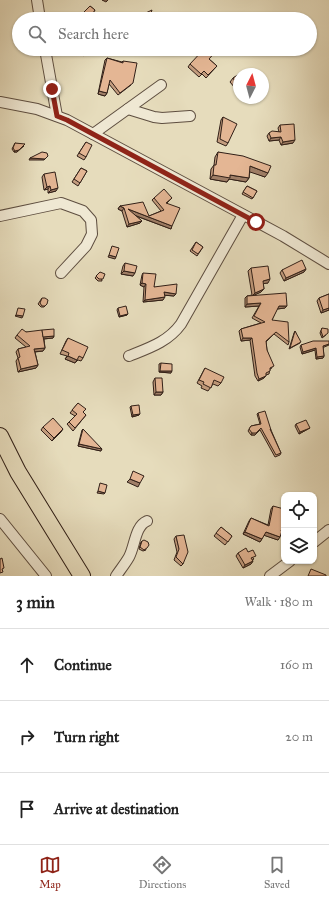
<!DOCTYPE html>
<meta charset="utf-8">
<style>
:root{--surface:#fff;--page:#f2f2f2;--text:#222;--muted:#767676;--line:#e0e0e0;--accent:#8f2418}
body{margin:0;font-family:"IM FELL Great Primer",serif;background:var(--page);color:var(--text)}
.controls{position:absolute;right:12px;bottom:12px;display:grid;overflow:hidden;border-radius:8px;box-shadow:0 1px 3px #0004}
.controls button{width:36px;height:36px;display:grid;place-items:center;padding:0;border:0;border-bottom:1px solid var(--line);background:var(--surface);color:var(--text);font:20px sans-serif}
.compass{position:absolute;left:233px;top:68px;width:36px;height:36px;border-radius:50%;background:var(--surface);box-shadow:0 1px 3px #0004;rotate:6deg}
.stop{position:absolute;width:12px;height:12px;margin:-9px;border:3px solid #8f2418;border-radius:50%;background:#fff}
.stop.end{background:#8f2418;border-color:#fff;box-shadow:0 1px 4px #0008}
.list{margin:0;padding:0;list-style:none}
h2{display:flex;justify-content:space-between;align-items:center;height:52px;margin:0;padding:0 16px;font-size:17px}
h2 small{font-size:13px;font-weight:400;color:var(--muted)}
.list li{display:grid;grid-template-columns:26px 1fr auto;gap:12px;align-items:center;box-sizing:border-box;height:72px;padding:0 16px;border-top:1px solid var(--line)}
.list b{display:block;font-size:15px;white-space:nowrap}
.list em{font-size:13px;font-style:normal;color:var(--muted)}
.icon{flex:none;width:22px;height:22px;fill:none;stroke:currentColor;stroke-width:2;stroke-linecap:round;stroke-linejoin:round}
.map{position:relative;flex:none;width:329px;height:576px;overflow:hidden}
.search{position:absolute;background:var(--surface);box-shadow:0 1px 3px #0004;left:12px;right:12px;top:12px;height:44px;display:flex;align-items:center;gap:10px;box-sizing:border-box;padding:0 14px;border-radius:22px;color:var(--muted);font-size:15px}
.sheet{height:268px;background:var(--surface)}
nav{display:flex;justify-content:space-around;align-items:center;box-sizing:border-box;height:56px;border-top:1px solid var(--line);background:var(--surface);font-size:11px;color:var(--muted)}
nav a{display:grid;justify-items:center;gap:2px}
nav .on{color:var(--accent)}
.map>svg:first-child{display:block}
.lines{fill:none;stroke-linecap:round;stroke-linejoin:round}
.street-casing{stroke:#5e4e40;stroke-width:12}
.primary-casing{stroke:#301f17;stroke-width:18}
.street{stroke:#efe8d3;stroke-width:10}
.primary{stroke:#e6dcbc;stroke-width:16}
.wall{fill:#c49d7f;stroke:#301f17}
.shaded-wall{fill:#a07f68;stroke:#301f17}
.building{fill:#e4b694;stroke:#301f17}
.route{stroke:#8f2418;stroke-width:5}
</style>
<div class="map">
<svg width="329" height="576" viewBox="0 0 329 576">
<rect width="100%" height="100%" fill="#e6dcbc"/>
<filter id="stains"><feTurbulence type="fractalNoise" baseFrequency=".005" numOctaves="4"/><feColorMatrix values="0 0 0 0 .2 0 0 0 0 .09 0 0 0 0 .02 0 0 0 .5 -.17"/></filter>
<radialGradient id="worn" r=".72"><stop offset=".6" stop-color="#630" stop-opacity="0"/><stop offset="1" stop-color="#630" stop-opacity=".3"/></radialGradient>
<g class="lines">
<g class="street-casing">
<g id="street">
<path d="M37,0L40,19"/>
<path d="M45,49L57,116"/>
<path d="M0,102L37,109L67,120L283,236L329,264"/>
<path d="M128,109L154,117L162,118L190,116"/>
<path d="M93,134L161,85"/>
<path d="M0,216L61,203L83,211L91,220L92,234L86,246L61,273"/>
<path d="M129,356C149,348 168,342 181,324L243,215"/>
<path d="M0,519L46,576"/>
<path d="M314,542L329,530"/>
<path d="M116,576C120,570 125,564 129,557C135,546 135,526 147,521"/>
<path d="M270,576L290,561"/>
</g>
</g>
<g class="primary-casing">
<path id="primary" d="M0,436L18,472L82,576"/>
</g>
<use href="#street" class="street"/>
<use href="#primary" class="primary"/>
</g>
<g class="wall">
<path d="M102,0H108L106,2Z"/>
<path d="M90,6L95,10L89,19L83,14Z"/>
<path d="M77,49H90L84,56L77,50Z"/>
<path d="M107,58L122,62L123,61L131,85L118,95L109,84L107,93L105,96L98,94L105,60Z"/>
<path d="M209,59L217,66L206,78L202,74L199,77L188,67L190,64Z"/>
<path d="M239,75V85L235,88L230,82L233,78Z"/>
<path d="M223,117L228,143L226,146L217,142L221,120Z"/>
<path d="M280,125L293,143L281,145L279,140L269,141L267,136L269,133L279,132L278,128Z"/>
<path d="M86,142V157L84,160L77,156Z"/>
<path d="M15,143L24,146L17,152H14L12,149Z"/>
<path d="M218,152L265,177L250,171L249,178L246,182L229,179L227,182L210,179L211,169L214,165L215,157Z"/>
<path d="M81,168L87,171L78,186L72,182Z"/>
<path d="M44,174L56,191L48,193V189L44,190L42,177Z"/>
<path d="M247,186L257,191L252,199L242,194Z"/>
<path d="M154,198H172L167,203L171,229L136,216L142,221L140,223L127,227L122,211L118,209L120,206L149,216L161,211L152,200Z"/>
<path d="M196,242L203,247L197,256L190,251Z"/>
<path d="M125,263L133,276L121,274L123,266Z"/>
<path d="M251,268L268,283H263L264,289L261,292L254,295L287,306L285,308L277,309L272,320L289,342L288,345L274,334L266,342L267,350L272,368L270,369L269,374L266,375L264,378L258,381L255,376L250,340L241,341L239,331L241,329L261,323L252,318L259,306L245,307V298L247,296L252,295L248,271Z"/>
<path d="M306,269L304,272L284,281L280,273L282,270Z"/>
<path d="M100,272L102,281H98L95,278Z"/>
<path d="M143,273L154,287L176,294L174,296L164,295L163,300L143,302L144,287L140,285L142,275Z"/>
<path d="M329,294V310L321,313L317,301L319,298Z"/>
<path d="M42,298L47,304L44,307H41L38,304Z"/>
<path d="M118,308L127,315L119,317L117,310Z"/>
<path d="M322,328L326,335L322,338L320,333Z"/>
<path d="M295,331L300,343L289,349L294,333Z"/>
<path d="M26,332L54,336L53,338L44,339L45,348L43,351L35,352L38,365L36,368L18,372L16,361L18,358L16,352L18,349L26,347L15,338L17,335Z"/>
<path d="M68,338L83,358L81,361L78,360L75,363L65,359L67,356L60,354L66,341Z"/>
<path d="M301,345L323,347L324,356L323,358L316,359L315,350L302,354L300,347Z"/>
<path d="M161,363L171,373L159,372V364Z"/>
<path d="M205,368L221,383L218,386L213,384L208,391L201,388L202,386L197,383Z"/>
<path d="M155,378L163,392L161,395H154L153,382Z"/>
<path d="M78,403L83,412L86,415L73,431L67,424L75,416L70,413Z"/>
<path d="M131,406L139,415L132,417L130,407Z"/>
<path d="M258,413L271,430L281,453L280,455L275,457L260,430L255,435H251L248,431L251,426L260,424L257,414Z"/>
<path d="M296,424L308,429L299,434L295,426Z"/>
<path d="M43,427L61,432L52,441L41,430Z"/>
<path d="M83,429L101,451L78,446L82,430Z"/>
<path d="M273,506L278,540L264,535L260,542L243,534L249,521L251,518L268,525L271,509Z"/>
<path d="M221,527L232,536L225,545L214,536Z"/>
<path d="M176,536L183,564L181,566L174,560L177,552L174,539Z"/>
<path d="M142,541L146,550L143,551L139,549L141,542Z"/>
<path d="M248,552L254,559L252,560L253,561L251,564L243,568L236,556L238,553Z"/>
</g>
<g class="shaded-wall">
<path d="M165,14L164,16L153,19H149Z"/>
<path d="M239,83V85L235,88L237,85Z"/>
<path d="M99,91L107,93L105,96L98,94Z"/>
<path d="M281,137L279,140L269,141L271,138Z"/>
<path d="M295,140L293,143L281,145L283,142Z"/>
<path d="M25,144L17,152H14L15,151Z"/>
<path d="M30,158L45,159L44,160H29Z"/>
<path d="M250,166L268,173L265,177L247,171Z"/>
<path d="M213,175H230L249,178L246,182L229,179L227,182L210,179Z"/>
<path d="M50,186L48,189L44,190L47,187Z"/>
<path d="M58,188L56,191L48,193L51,190Z"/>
<path d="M120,206L124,208L122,211L118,209Z"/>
<path d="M128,209L172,226L171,229L126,212Z"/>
<path d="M142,221L140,223L127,227L129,224Z"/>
<path d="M109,255L116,257L115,259L108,257Z"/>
<path d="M306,269L304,272L284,281L286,278Z"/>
<path d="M124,271L135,273L133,276L121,274Z"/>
<path d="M270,279L268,283L261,284L263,281Z"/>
<path d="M142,283L146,284L144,287L140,285Z"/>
<path d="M264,289L261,292L252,296L255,293Z"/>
<path d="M164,292L176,294L174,296L162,295Z"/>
<path d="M165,297L163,300L143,302L145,300Z"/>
<path d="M261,303L259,306L245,307L247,304Z"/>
<path d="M279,306H287L285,308L277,309Z"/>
<path d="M329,308V310L321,313L323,310Z"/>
<path d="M128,314L127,315L119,317L120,316Z"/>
<path d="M16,315L23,316L22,318L15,316Z"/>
<path d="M54,336L53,338L42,339L43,337Z"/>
<path d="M243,338H252L250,340L241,341Z"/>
<path d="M329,344V345L322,348L323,346Z"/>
<path d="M45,348L43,351L32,352L34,349Z"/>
<path d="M316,348L315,350L302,354L303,352Z"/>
<path d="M68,356L77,360L75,363L65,359Z"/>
<path d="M324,356L323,358L316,359L317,357Z"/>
<path d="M38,365L36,368L18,372L21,369Z"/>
<path d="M160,371H172L171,373L159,372Z"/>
<path d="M266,376L264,378L258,381L259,379Z"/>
<path d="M156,392H163L161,395H154Z"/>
<path d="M140,414L139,415L132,417L133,415Z"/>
<path d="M261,428L255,435H251L252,433Z"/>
<path d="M310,428L308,429L299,434L300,432Z"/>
<path d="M63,429L61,432L52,441L54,438Z"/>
<path d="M79,444L102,449L101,451L78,446Z"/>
<path d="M130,479L140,483L138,487L127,482Z"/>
<path d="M98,491L105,493L104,494L97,493Z"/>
<path d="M245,532L262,539L260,542L243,534Z"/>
<path d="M266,532L280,537L278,540L263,535Z"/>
<path d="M253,561L251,564L243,568L245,565Z"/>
</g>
<g class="building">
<path d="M90,6L95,10L90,17L84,12Z"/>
<path d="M152,10L151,13L165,14L149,19H133Z"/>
<path d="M82,49H89L87,53Z"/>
<path d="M204,49H218L209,59L217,66L208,75L204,71L201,74L190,64Z"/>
<path d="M107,58L123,63V61L137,63L133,83L120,93L110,80L107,93L99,91Z"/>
<path d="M239,74V83L237,85L233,78Z"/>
<path d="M223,117L237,124L228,143L220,139Z"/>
<path d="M294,124L295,140L283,142L281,137L271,138L269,133L272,131L281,132L280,125Z"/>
<path d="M86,142L92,145L86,157L79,153Z"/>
<path d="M15,143L25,144L19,150L15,151L13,148Z"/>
<path d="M42,152L47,153L48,156L45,159L30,158Z"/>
<path d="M218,152L243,156L271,166L268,173L250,166L249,178L230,175V178L213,175L214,165H216Z"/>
<path d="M81,168L87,171L80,183L74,179Z"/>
<path d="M55,172L58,188L51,190L50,186L47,187L44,174Z"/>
<path d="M247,186L257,191L253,198L243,192Z"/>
<path d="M164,189L172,198L166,203L180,208L172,226L128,209L142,221L129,224L124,208L120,206L143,202L149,216L164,210L154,198Z"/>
<path d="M196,242L203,247L198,254L192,250Z"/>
<path d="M112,246L119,248L116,257L109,255Z"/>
<path d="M302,260L306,269L286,278L282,270Z"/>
<path d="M125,263L137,266L135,273L124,271Z"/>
<path d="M268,266L270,279L263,281L264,289L255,293L251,268Z"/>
<path d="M100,272L105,274L103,279H99L96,276Z"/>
<path d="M143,273L156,274L154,287L177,284L176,294L164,292L165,297L145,300L146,284L142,283Z"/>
<path d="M286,293L287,306H279L272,320L288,322L289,342L276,332L266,341L267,350L274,366L270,368V371L266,373V376L259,379L257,373L252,338H243L241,329L265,322L254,316L261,303L247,304V296Z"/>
<path d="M329,294V308L323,310L319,298Z"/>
<path d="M42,298H45L48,300L47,304L45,306H42L40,303Z"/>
<path d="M126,306L128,314L120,316L118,308Z"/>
<path d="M18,308L25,309L23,316L16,315Z"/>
<path d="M322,328L328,329V333L323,337L321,331Z"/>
<path d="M22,329L26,332L42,330L45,348L34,349L38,365L21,369L18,358L20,357L18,349L30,346L17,335Z"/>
<path d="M54,329V336L43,337L42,330Z"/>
<path d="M295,331L301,342L290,348Z"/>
<path d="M68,338L88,347L83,358L79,356L77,360L68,356L69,353L62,350Z"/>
<path d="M313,341H329V344L323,346L324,356L317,357L316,348L303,352L301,345Z"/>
<path d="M161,363L172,364V371H160Z"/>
<path d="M205,368L224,377L221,383L214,380L211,388L203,384L204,382L199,380Z"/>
<path d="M155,378H162L163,392H156Z"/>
<path d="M78,403L86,409L83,412L86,415L75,428L69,422L77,414L72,410Z"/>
<path d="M139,405L140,414L133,415L131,406Z"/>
<path d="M265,411L271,430L270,429L281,453L276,455L261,428L256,433H252L249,429L251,426L261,424L258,413Z"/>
<path d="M53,418L63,429L54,438L43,427Z"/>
<path d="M306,420L310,428L300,432L296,424Z"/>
<path d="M83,429L102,449L79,444Z"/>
<path d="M133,471L144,476L140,483L130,479Z"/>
<path d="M100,483L107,485L105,493L98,491Z"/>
<path d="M273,506L284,509V522L281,531H282L280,537L266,532L262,539L245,532L251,518L269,526Z"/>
<path d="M221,527L232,536L228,542L216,533Z"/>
<path d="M184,535L188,552L183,564L176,557L179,549L176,536Z"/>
<path d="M144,540L148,542L149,545L147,548L144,550L140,547L142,541Z"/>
<path d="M246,548L248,552L253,550L256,556L251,558L253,561L245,565L238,553Z"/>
<path d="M2,558L4,568L2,569L3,572L0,573V559Z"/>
<path d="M311,569L326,575V576H308Z"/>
</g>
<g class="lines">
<path class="route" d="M52,89L57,116L67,120L256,222"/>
</g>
<rect width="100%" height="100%" filter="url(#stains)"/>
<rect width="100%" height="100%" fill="url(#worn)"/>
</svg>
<div class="controls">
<button><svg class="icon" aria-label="locate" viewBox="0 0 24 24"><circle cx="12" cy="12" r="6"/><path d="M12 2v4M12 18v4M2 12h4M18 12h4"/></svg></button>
<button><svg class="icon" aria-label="layers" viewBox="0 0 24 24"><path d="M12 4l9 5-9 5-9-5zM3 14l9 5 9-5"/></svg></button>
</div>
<svg class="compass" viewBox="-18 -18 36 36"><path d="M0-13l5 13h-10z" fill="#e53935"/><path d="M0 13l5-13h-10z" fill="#767676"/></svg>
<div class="stop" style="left:256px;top:222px"></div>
<div class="stop end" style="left:52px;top:89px"></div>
<div class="search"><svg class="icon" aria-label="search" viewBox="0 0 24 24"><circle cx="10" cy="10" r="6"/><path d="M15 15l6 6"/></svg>Search here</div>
</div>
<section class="sheet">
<h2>3 min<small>Walk · 180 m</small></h2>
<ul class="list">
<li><svg class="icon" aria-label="ahead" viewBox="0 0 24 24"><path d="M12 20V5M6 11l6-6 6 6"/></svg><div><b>Continue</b></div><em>160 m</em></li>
<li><svg class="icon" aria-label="right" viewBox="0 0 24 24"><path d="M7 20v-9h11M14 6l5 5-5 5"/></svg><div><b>Turn right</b></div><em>20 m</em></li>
<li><svg class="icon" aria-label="arrive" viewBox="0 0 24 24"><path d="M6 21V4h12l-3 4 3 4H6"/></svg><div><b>Arrive at destination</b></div></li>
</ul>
</section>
<nav>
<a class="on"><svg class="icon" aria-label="map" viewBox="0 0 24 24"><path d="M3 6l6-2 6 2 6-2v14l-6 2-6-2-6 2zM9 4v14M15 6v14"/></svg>Map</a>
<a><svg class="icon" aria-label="directions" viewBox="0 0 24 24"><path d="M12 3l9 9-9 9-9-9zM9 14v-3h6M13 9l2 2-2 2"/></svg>Directions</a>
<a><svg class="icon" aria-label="saved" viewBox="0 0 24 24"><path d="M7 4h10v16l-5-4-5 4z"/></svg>Saved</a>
</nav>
